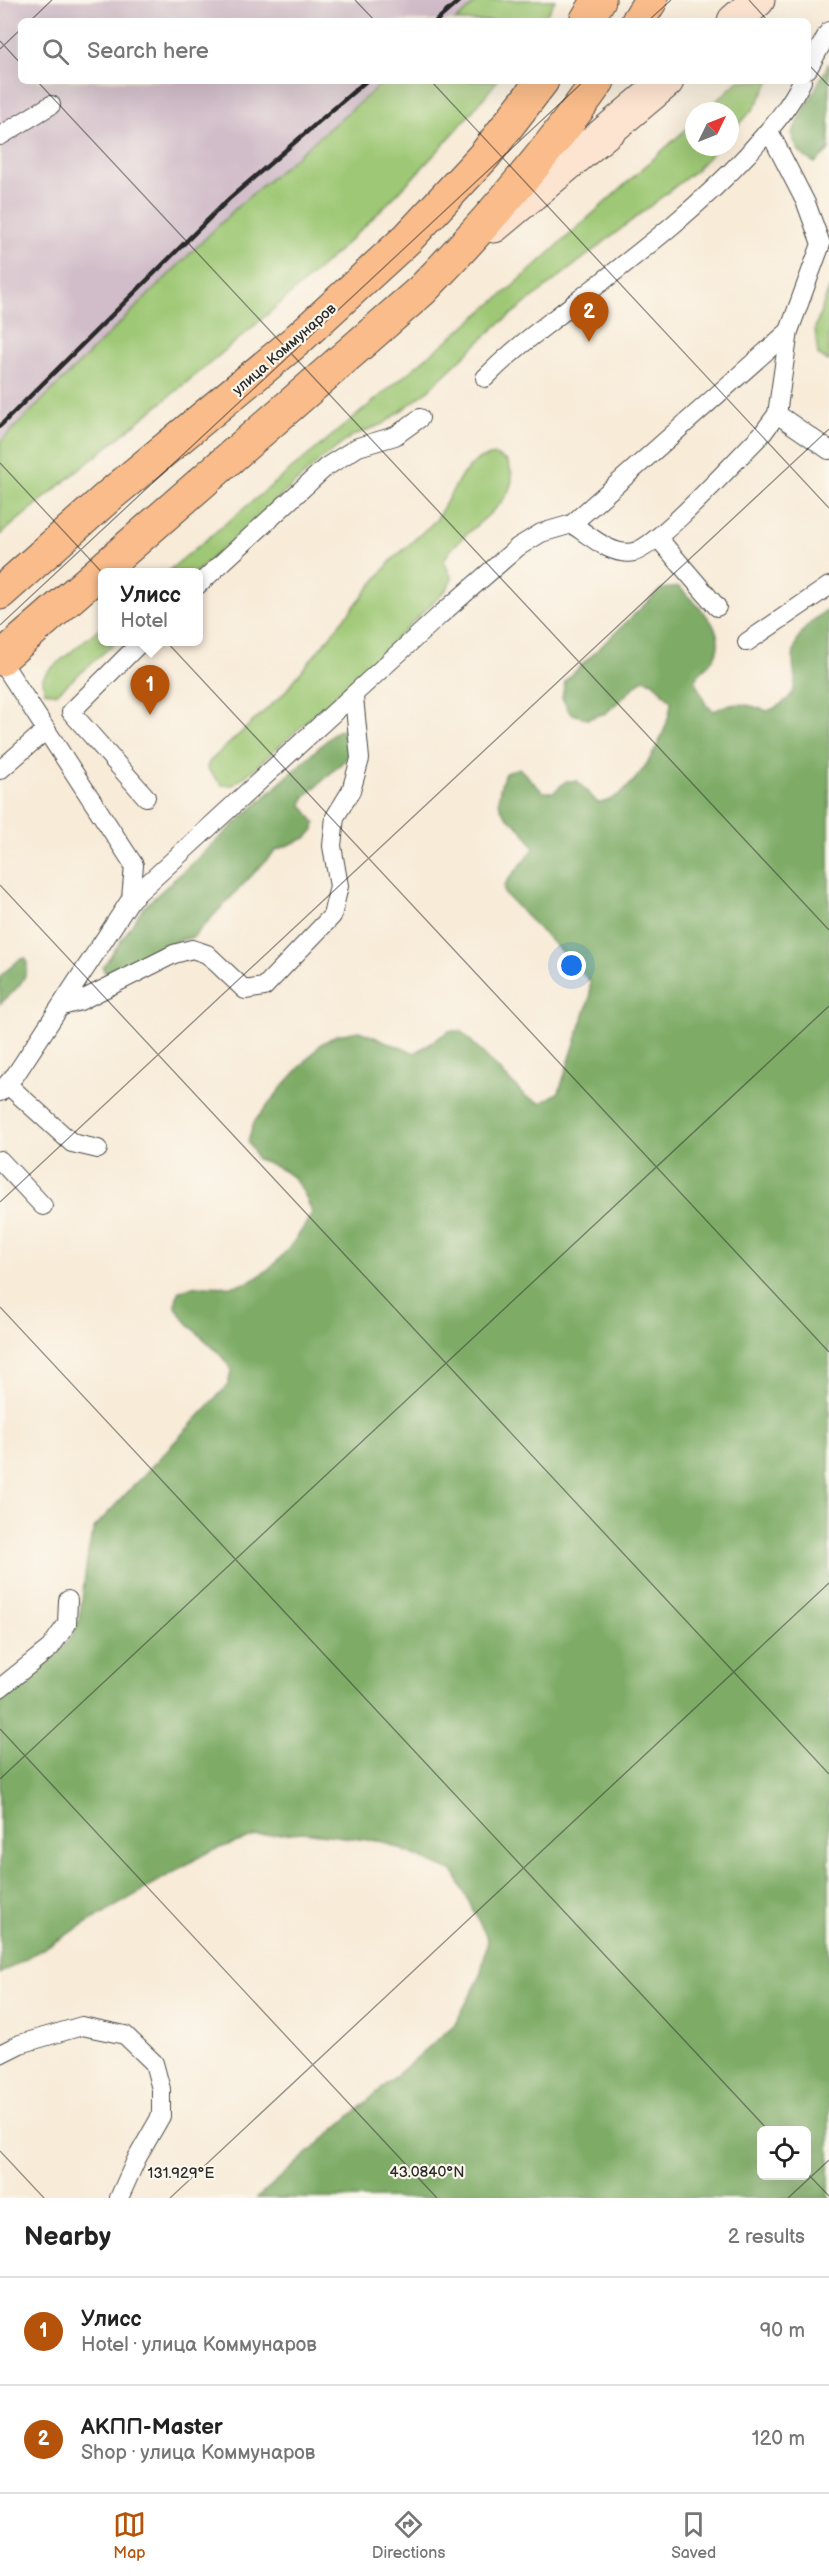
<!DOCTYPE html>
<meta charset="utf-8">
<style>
:root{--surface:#fff;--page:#f6f6f6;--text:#222;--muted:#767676;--line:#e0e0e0;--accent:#b45309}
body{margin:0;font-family:"Balsamiq Sans",sans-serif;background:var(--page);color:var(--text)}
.controls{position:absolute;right:18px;bottom:18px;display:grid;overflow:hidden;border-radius:9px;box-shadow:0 6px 24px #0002}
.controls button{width:54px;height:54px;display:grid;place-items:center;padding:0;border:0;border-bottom:2px solid var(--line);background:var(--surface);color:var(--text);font:30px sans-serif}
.compass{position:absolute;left:685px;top:102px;width:54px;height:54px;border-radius:50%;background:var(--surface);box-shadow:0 6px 24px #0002;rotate:47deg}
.you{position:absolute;left:572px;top:966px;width:21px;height:21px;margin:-15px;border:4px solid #fff;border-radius:50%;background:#1a73e8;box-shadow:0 0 0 9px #1a73e833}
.badge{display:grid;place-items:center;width:39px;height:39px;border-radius:50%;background:var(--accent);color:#fff;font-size:20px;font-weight:700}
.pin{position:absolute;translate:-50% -50px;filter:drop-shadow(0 2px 3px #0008)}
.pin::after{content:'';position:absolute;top:32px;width:21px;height:18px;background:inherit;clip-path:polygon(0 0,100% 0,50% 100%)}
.popup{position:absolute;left:98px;top:568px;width:105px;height:78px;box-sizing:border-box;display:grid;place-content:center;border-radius:9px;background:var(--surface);filter:drop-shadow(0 2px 4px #0005);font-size:20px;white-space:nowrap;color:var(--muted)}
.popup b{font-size:22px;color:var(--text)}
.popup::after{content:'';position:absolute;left:50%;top:100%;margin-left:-12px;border:12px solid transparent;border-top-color:var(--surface)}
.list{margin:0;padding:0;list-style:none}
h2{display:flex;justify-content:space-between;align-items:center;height:78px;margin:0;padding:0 24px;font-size:26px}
h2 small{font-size:20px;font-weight:400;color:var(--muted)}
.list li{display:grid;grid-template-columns:39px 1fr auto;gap:18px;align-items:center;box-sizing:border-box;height:108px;padding:0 24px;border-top:2px solid var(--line)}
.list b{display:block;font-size:22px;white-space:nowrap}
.list p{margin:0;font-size:20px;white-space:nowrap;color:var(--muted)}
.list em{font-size:20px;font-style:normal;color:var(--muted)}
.icon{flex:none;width:33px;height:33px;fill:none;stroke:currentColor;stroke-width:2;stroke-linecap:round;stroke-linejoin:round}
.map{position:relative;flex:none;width:829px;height:2198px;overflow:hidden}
.search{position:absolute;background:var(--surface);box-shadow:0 6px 24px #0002;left:18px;right:18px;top:18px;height:66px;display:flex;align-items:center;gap:15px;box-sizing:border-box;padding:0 21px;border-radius:9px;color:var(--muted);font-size:22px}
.sheet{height:294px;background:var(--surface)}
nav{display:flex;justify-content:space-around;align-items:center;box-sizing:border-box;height:84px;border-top:2px solid var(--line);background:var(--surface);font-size:16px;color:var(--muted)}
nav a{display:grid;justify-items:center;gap:3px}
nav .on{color:var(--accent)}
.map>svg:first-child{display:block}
.industrial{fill:#d1bdc9}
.green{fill:#9ec874;stroke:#647a50;stroke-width:1.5}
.forest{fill:#7eac66;stroke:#546c48;stroke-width:1.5;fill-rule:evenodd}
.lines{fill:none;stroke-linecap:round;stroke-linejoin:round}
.lane-casing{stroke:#4a4845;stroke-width:20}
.secondary-casing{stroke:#4a4845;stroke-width:35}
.highway-casing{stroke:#4a4845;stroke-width:35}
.lane{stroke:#fff;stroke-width:18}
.secondary{stroke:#fde4d0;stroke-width:33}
.highway{stroke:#f9bc8a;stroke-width:33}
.rail{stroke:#2b2b2b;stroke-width:4.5}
.ticks{fill:none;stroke:#2b2b2b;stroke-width:1.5;stroke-opacity:0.45}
.labels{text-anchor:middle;stroke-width:4.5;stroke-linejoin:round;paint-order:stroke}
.street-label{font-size:15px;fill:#2b2b2b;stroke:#fbf7ec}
.ticks-label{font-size:15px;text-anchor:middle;fill:#2b2b2b;stroke:#fbf7ec;stroke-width:4.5;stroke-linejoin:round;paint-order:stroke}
</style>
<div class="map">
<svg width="829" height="2198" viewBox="0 0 829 2198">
<rect width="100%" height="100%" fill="#fbf7ec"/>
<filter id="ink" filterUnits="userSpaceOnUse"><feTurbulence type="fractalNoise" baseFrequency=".0167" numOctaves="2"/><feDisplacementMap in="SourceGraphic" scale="12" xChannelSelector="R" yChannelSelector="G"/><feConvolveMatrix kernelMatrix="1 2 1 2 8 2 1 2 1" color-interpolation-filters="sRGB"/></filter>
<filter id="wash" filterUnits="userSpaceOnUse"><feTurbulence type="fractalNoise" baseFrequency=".008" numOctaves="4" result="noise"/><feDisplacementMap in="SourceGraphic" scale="24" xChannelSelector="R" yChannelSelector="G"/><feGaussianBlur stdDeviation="1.35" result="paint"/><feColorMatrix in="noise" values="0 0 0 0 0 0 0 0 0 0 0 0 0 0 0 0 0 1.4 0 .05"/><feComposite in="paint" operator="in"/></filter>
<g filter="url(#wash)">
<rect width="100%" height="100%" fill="#f8ebd8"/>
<path class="industrial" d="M0,0H511L504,21H21V81H456L0,473Z"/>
<g class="green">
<path d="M479,0H555L543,21H455Z"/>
<path d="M385,81H497C358,258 171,391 0,535V442L238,206Z"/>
<path d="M738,81H770L754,108L730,134V111H706Z"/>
<path d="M694,122V147H718L695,171L494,328L425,393L383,424L352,436L322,459L196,572H167L513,286Z"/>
<path d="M829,288V361H828L818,355L815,328Z"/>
<path d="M495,455L507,461C509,466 513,474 512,479C510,510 457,532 444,561L452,579L447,589L342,690L248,774L233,785H222L207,768L209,762L283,694L391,561L436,520L461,476L478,459Z"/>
<path d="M102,626V642H116L56,694L44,691L43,678L48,671Z"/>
</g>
<g class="forest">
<path d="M829,63V150L815,163C802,157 794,148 792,133Z"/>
<path d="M679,587C695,604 727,627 716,654C712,664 700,670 695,680L706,705L714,711C734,700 748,704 768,711C815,691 783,672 797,641C804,626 816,618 829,608V2198H257L455,2024L480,1977L488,1940L454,1872L384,1842L303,1832L256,1836L208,1852L0,1974V1700C21,1683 71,1649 78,1623C85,1592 84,1560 94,1528L228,1385L231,1370C217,1344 188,1331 175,1306L178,1292C197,1282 212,1288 232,1286C267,1283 297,1240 312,1213C299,1176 291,1172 257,1159L248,1141L254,1122L283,1086L321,1044L337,1035L359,1031L415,1053L449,1031H461L526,1097L541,1103L559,1092L590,997V981L504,893V885L534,849C520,813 485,824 505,773L519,768L543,792H554L566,781H577L598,803C633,800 670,733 671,701L653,682L643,679L606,713L587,719L570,713L562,698L565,681L661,589ZM762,2130H806V2176H762Z"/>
<path d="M344,730L349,734L350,752L346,759L304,798L302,805L315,823L314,830L306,838L276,850L193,937L167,944L112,974L104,972L103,967L144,907L337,731Z"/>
<path d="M26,958C32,978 13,992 0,1004V976L19,960Z"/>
</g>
</g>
<g filter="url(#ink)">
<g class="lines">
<g class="lane-casing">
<g id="lane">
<path d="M808,69L829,31"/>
<path d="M0,136L51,105"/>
<path d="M485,378C513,349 544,327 576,302C636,255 696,210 748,154C768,131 789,109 802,81"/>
<path d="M777,414L829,450"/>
<path d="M572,524C589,535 612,557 634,552C659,546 740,455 763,433L777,414L789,331"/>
<path d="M658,538L717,607"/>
<path d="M198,585L326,467L358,447L395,436L420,418"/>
<path d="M141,642L71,712L146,797"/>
<path d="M747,642L829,586"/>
<path d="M0,770L46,730"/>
<path d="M131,899L439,616L518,547L541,533L572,524L789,331L821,244L806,203L769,131"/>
<path d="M62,1006L80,1001L174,954L192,949L207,954L245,990L264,987L332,916L339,886L332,846L335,817L351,791L360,759L354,697"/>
<path d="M8,1085L72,1143L98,1149"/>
<path d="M0,1092L16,1074L131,899L134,865L0,659"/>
<path d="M0,1160L43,1206"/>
<path d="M0,1688L50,1648L67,1624L68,1600"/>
<path d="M0,2054L20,2044L82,2026L125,2035L154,2063L161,2089V2116L137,2158L119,2198"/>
</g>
</g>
<g class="secondary-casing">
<g id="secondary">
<path d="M734,21L758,0"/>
<path d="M494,226L667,81"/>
</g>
</g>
<g class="highway-casing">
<g id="highway">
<path d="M586,21L599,0"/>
<path d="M638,21L651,0"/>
<path d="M0,593L109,496L296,341L408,238L485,155L542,81"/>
<path d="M0,659L422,290C486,224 545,156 598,81"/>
</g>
</g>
<use href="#lane" class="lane"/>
<use href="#secondary" class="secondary"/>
<use href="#highway" class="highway"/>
<g class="rail">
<path d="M436,21L460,0"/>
<path d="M0,426L230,198L366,81"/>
</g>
</g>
</g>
<path class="ticks" d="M355,0L375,21M749,0L768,21M30,21L52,0M648,21L671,0M0,41L21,64M0,49L21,29M808,64L829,86M37,81L829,930M431,81L829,508M0,463L829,1352M0,625L584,81M0,885L829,1774M0,1202L829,429M0,1307L768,2130M0,1729L437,2198M0,1779L829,1006M0,2151L44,2198M806,2172L829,2196M170,2198L829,1583M788,2198L829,2160"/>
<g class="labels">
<g class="street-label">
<text transform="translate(284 349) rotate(-41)" y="5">улица Коммунаров</text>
</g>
</g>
<g class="ticks-label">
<text x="427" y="2177">43.0840°N</text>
<text x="181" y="2178">131.929°E</text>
</g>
</svg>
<div class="controls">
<button><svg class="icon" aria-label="locate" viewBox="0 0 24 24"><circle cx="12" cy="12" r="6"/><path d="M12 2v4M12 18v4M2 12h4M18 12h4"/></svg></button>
</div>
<svg class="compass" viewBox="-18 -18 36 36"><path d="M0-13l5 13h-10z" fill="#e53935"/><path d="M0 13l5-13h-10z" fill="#767676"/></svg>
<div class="you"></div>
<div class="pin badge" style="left:150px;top:715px">1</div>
<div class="popup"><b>Улисс</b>Hotel</div>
<div class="pin badge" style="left:589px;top:342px">2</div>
<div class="search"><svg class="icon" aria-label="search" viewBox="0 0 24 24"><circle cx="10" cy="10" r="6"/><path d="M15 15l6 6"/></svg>Search here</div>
</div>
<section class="sheet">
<h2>Nearby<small>2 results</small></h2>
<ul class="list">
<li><span class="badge">1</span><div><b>Улисс</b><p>Hotel · улица Коммунаров</p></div><em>90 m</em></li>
<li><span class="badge">2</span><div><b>АКПП-Master</b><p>Shop · улица Коммунаров</p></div><em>120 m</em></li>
</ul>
</section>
<nav>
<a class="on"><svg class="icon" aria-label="map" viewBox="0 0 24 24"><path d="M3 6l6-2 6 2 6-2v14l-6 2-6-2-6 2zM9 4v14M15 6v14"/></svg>Map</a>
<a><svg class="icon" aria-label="directions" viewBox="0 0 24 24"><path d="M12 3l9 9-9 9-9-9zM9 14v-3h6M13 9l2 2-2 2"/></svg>Directions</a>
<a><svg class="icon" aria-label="saved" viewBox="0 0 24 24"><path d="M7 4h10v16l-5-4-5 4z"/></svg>Saved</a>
</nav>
